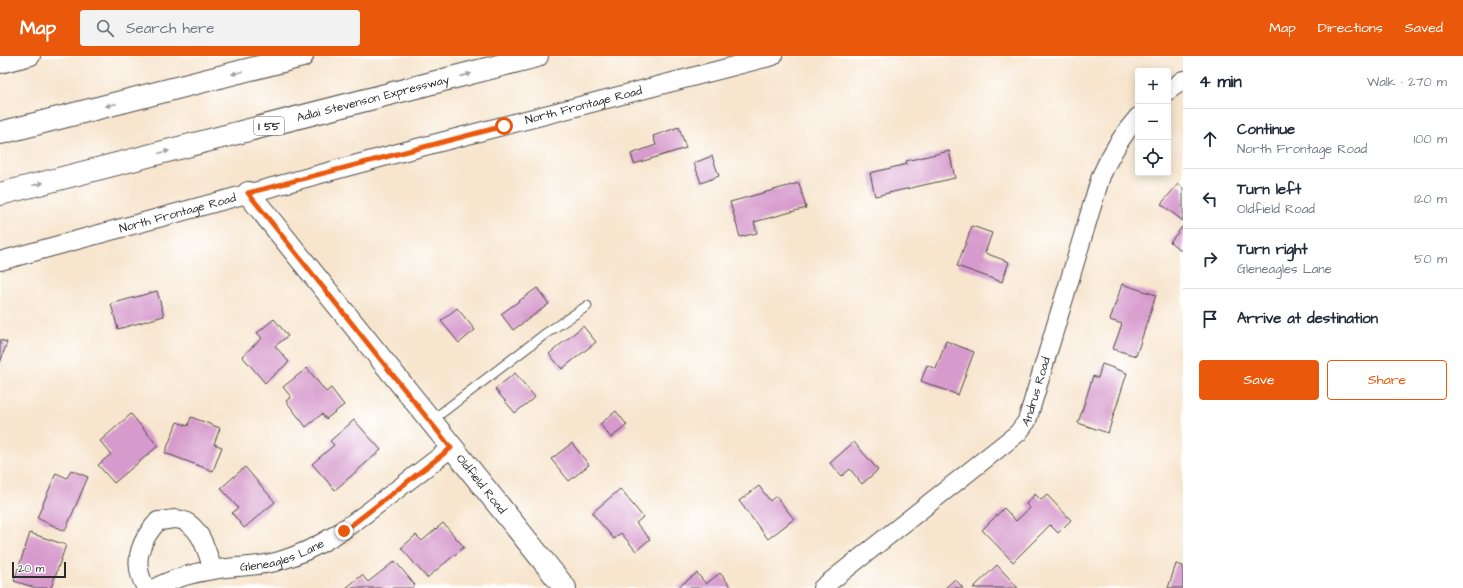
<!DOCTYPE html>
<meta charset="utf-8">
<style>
:root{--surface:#fff;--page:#f2f2f3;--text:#1f2937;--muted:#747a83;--line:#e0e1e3;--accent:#ea580c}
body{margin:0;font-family:"Architects Daughter",sans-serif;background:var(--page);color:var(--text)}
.controls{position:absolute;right:12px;top:12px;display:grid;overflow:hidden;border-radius:4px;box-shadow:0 2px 10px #0003}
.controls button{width:36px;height:36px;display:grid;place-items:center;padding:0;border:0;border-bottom:1px solid var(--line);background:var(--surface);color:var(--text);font:20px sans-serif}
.scale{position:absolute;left:12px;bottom:10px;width:54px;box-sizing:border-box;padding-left:4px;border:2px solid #2b2b2b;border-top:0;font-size:11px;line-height:14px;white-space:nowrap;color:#2b2b2b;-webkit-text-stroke:3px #fff;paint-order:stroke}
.stop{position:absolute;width:12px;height:12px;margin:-9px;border:3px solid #ea580c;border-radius:50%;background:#fff}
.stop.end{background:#ea580c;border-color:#fff;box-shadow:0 1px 4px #0008}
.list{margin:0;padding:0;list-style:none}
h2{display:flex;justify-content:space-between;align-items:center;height:52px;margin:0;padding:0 16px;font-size:17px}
h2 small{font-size:13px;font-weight:400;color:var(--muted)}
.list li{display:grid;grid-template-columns:26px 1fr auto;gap:12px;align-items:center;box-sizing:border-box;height:60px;padding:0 16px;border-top:1px solid var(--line)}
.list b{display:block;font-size:15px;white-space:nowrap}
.list p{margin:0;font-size:13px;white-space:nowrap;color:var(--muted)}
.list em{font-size:13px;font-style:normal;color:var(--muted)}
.actions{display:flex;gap:8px;padding:12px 16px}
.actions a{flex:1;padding:9px 0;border:1px solid var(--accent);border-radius:4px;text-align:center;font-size:14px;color:var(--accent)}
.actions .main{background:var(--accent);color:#fff}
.icon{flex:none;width:22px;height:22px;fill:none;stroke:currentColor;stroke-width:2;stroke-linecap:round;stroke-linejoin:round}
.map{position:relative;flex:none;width:1183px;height:532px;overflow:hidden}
header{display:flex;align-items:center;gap:24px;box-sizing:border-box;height:56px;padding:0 20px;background:var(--accent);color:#fff}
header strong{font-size:19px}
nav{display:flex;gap:22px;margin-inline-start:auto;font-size:14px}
.search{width:280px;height:36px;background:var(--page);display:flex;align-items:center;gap:10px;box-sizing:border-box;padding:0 14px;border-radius:4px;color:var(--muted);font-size:15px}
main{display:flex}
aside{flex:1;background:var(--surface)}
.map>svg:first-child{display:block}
.building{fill:#d69acc}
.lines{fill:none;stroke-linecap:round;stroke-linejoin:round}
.service-casing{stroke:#4a4743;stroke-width:11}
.minor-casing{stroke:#4a4743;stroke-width:20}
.tertiary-casing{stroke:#4a4743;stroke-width:24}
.motorway-casing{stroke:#4a4743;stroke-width:24}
.service{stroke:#fff;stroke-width:9}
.minor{stroke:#fff;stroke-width:18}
.tertiary{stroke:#fff;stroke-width:22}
.motorway{stroke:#fff;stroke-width:22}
.oneway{fill:#a0a0a0}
.route{stroke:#ea580c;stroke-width:5}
.labels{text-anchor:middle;stroke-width:3.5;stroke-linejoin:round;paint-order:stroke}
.shield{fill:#fff;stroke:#6b6b6b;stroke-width:1}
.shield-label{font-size:11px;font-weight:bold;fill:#2b2b2b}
.street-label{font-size:12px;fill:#2b2b2b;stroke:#fff}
</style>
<header>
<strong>Map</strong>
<div class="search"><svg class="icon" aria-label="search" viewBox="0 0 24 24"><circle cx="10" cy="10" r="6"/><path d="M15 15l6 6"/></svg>Search here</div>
<nav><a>Map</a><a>Directions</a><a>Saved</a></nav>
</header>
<main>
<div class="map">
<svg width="1183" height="532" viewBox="0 0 1183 532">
<rect width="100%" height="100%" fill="#fff"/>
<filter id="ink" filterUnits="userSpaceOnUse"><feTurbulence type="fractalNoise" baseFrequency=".025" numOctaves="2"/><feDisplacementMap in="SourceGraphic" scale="8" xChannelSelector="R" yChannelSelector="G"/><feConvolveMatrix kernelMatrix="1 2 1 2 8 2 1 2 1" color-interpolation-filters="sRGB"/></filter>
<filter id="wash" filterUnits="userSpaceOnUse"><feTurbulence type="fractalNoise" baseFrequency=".012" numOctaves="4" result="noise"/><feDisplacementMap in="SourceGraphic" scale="16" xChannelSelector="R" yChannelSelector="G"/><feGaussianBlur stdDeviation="0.9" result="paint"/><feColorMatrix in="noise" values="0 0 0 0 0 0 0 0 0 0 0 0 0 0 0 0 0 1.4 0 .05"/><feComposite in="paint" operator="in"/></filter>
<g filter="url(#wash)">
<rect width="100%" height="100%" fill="#f7e5ce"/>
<g id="blocks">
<g class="building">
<path d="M679,71L686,92L634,108L631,98L656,89L653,80Z"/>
<path d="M949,95L955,122L875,140L870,117L907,108L906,105Z"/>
<path d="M712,100L719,120L701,127L694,107Z"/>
<path d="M799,127L806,152L754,166L757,177L740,181L730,146Z"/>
<path d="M1178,128L1183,132V165L1161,148Z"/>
<path d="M972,170L992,177L985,197L1009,206L1002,226L957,210Z"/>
<path d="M1183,170V196L1170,186Z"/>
<path d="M1122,228L1156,239L1136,300L1113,293L1122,268L1110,264Z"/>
<path d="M537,232L549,248L513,274L501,258Z"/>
<path d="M157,235L164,260L118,273L111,248Z"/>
<path d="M457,252L475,274L459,287L441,265Z"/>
<path d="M274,263L288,280L275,290L289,306L265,327L242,300L262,282L257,277Z"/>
<path d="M583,270L596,286L562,313L549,298Z"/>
<path d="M0,284L7,286L0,307Z"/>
<path d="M946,285L974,296L958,339L921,325L927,309L936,313Z"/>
<path d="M1102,308L1127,317L1108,377L1078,367L1093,320L1098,322Z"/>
<path d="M307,312L326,336L331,332L344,349L326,363L322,358L306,371L286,345L291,341L283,331Z"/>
<path d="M515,317L535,341L515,357L495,333Z"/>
<path d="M616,355L627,369L611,382L600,368Z"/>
<path d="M131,358L158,390L114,427L98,409L111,398L100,385Z"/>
<path d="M191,361L220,372L214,388L222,391L213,415L165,397L177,366L188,370Z"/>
<path d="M354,364L381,394L335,434L312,408L334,389L330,385Z"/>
<path d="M854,386L878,414L862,428L850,413L842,420L830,407Z"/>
<path d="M572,387L589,409L569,425L551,403Z"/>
<path d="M245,411L275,446L244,472L232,457L238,452L221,432Z"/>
<path d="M71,414L88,421L65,475L37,462L56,417L67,422Z"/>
<path d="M759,430L770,445L776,440L794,463L768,483L739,445Z"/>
<path d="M620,433L643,461L636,467L650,483L636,495L621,477L614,483L592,457Z"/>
<path d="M1035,438L1041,444L1047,439L1071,464L1058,477L1050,469L1013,506L982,474L1004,452L1016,465L1030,452L1026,448Z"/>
<path d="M443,467L464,491L427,522L401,492L416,479L422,485Z"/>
<path d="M30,477L66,489L51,532H36L14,525Z"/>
<path d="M395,505L415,529L411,532H346L362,519L368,526Z"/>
<path d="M1176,508L1183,510V532H1168Z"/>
<path d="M997,509L1018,532H973Z"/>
<path d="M697,517L706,528L720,517L732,532H677Z"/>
<path d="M955,523L963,532H945Z"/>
</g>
</g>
</g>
<g filter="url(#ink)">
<use href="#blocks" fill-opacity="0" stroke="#4a4743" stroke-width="1"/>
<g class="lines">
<g class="service-casing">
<path id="service" d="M431,365L545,278L587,250"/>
</g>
<g class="minor-casing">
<g id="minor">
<path d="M0,8L31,0"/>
<path d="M1168,35L1183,24"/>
<path id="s1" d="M0,205L398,97L773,0"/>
<path d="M146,532C131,507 140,485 158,465C163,465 171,463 176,463C200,465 207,496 213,514"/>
<path id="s2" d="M155,532C175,521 197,516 219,513C239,510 259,511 279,505C320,493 353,468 386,442C408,425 429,409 451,392"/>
<path id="s3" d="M822,532L1018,377L1027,365L1101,120C1111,97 1121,80 1138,61"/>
</g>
</g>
<g class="tertiary-casing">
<g id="tertiary">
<path id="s4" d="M248,137L565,532"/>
</g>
</g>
<g class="motorway-casing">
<g id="motorway">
<path d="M0,77L302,0"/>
<path id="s5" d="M0,138L537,0"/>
</g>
</g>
<use href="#service" class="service"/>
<use href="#minor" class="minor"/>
<use href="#tertiary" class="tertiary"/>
<use href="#motorway" class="motorway"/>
</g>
<defs><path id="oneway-solid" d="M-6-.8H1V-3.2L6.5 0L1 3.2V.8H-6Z"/></defs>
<g class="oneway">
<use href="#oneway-solid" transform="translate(237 17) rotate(166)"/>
<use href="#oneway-solid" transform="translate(466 19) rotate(-15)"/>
<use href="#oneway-solid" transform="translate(111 49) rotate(166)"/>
<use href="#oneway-solid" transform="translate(164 96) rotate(-14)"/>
<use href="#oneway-solid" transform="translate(38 128) rotate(-14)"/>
</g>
</g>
<g class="lines" filter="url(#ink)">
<path class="route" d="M344,475L451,392L248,137L504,70"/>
</g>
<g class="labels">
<rect class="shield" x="254" y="61" width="30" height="18" rx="3"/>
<g class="shield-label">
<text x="269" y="74">I 55</text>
</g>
<g class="street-label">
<text dy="4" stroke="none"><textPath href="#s5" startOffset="385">Adlai Stevenson Expressway</textPath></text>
<text dy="4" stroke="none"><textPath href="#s1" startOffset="604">North Frontage Road</textPath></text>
<text dy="4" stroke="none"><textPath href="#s1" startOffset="184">North Frontage Road</textPath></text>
<text dy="4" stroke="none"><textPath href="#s3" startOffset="296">Andrus Road</textPath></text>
<text dy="4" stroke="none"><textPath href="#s4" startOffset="373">Oldfield Road</textPath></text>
<text dy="4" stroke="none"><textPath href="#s2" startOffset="132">Gleneagles Lane</textPath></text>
</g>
</g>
</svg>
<div class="controls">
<button>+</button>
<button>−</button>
<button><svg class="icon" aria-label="locate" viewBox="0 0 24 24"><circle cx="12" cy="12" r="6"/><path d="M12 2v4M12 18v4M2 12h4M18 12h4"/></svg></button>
</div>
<div class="scale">20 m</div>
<div class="stop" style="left:504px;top:70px"></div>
<div class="stop end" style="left:344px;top:475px"></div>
</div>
<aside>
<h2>4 min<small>Walk · 270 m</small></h2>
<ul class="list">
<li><svg class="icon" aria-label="ahead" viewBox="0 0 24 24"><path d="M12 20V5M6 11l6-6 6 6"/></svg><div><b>Continue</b><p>North Frontage Road</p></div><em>100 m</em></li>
<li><svg class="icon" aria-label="left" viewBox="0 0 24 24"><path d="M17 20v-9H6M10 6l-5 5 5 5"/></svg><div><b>Turn left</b><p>Oldfield Road</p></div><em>120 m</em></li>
<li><svg class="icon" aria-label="right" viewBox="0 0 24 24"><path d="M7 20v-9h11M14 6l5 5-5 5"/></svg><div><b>Turn right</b><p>Gleneagles Lane</p></div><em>50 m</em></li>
<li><svg class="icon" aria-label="arrive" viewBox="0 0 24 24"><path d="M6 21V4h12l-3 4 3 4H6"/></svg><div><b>Arrive at destination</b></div></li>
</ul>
<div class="actions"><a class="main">Save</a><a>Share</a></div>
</aside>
</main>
